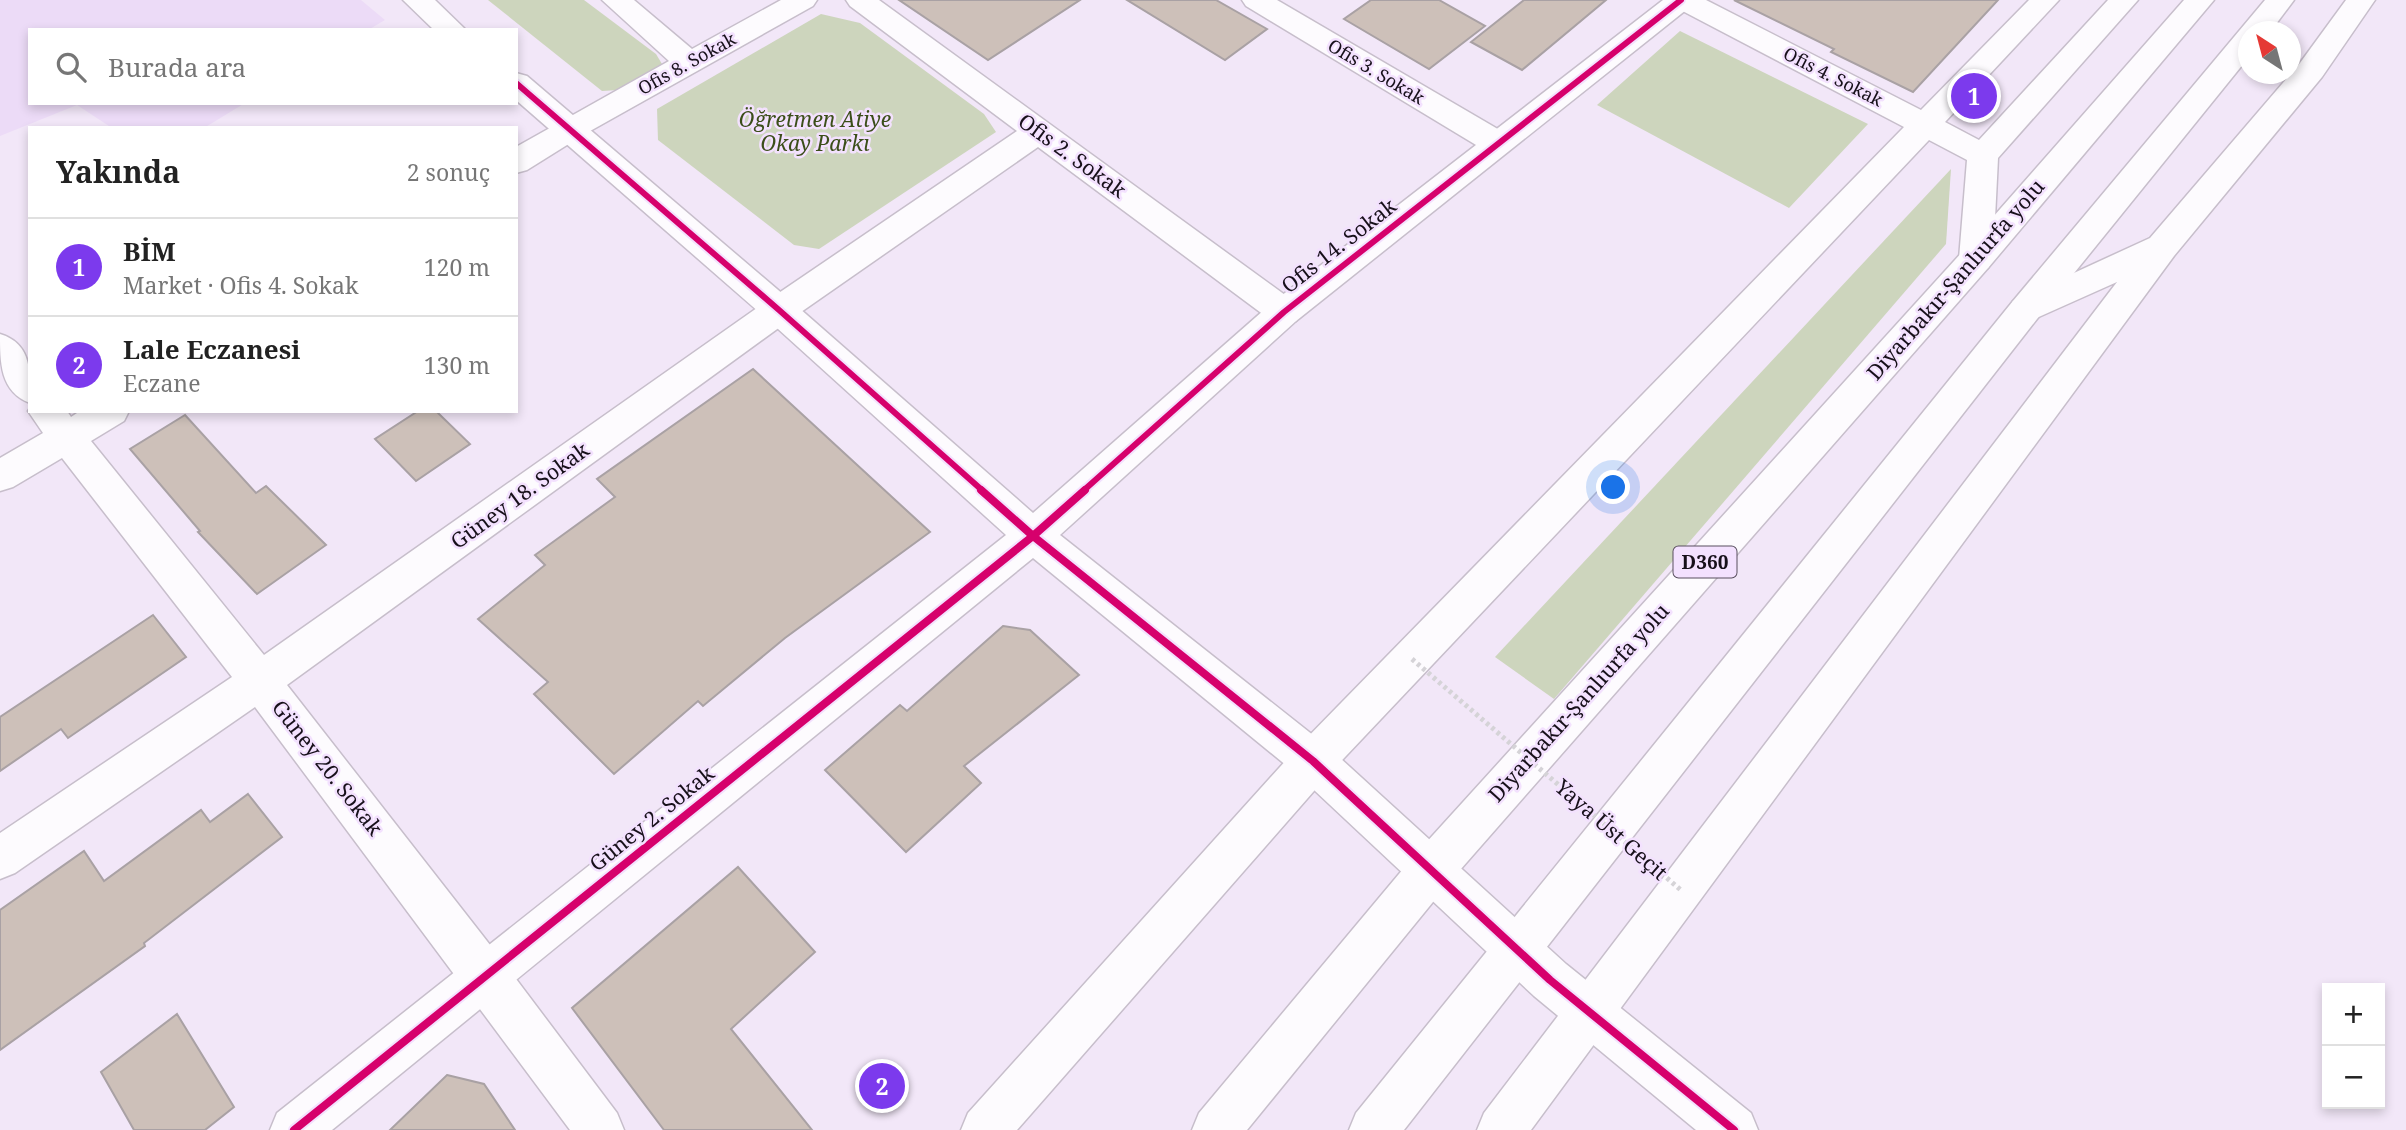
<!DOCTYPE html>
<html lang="tr">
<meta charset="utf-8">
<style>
:root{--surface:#fff;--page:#f2f2f2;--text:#222;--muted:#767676;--line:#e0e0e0;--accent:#7c3aed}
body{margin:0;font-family:"Noto Serif",serif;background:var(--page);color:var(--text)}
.controls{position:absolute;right:21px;bottom:21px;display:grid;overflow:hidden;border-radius:0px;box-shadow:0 4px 10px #0003}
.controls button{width:63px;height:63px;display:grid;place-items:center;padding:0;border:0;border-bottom:2px solid var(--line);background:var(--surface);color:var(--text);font:35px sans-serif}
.compass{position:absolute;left:2238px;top:21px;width:63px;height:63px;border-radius:50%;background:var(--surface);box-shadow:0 4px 10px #0003;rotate:324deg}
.you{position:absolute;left:1614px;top:488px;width:24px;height:24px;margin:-18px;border:5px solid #fff;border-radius:50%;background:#1a73e8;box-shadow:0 0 0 10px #1a73e833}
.badge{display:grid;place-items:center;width:46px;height:46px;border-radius:50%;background:var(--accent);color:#fff;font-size:23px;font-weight:700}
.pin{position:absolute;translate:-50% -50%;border:4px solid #fff;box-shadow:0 2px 7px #0006}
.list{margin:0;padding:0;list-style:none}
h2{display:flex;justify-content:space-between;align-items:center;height:91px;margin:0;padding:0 28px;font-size:30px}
h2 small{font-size:23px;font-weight:400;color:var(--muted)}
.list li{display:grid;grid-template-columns:46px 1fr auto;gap:21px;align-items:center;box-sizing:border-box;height:98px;padding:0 28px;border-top:2px solid var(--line)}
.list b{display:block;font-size:26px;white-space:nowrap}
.list p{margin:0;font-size:23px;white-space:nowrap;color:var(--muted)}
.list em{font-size:23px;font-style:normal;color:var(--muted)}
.icon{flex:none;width:38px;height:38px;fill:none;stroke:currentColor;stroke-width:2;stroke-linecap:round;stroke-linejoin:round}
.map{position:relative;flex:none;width:2406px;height:1130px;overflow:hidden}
.search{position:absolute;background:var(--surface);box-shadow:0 4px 10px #0003;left:28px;top:28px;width:490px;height:77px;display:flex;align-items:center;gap:18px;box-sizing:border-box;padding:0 24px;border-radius:0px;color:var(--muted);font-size:26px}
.panel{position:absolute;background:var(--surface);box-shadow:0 4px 10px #0003;left:28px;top:126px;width:490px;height:287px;border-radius:0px}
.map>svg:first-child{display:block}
.built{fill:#ecdbf7}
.green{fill:#cdd5bd}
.building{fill:#cdc0b9;stroke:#a9a1a4;stroke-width:2}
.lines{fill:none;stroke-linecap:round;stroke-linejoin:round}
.street-casing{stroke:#c7becb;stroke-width:3}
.secondary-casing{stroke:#c7becb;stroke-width:3}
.highway-casing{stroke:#c7becb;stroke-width:3}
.street{fill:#fdfbfe;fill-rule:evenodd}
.secondary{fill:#fdfbfe;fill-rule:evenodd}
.highway{fill:#fdfbfe;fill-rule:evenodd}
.path-bridge{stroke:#d5d3d7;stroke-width:5;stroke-dasharray:3.5 3.5;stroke-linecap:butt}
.cycleway-far1-casing{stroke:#f3e1fe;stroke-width:10}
.cycleway-casing{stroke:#f3e1fe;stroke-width:12}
.cycleway-far1{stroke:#d6006c;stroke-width:6}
.cycleway{stroke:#d6006c;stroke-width:8}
.labels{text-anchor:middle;stroke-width:5;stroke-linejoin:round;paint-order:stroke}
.far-street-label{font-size:18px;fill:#17101a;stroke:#f3e1fe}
.shield{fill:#f3e1fe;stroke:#594f5e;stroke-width:2}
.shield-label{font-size:19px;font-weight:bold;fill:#17101a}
.park-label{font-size:21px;font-style:italic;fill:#3b4e19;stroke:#f3e1fe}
.street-label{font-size:21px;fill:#17101a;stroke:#f3e1fe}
</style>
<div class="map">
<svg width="2406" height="1130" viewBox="0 0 2406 1130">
<rect width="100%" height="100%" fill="#f2e7f8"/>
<path class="built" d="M0,0H361L385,20L368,30H30V103H245L204,128H112L77,105L0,136Z"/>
<g class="green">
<path d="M488,0H584L656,54L662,64L619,90L602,91Z"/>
<path d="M821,14L860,23L984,114L996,132L819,249L794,245L658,140L657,109Z"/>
<path d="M1680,31L1868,124L1789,208L1597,105Z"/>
<path d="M1951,169L1946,244L1554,699L1495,657Z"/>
</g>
<g class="building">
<path d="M899,0H1080L988,60Z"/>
<path d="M1127,0H1216L1267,29L1225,60Z"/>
<path d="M1371,0H1439L1485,26L1429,69L1344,19Z"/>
<path d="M1524,0H1606L1522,70L1471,42Z"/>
<path d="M1734,0H1998L1913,92L1831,52L1834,49Z"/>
<path d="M753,369L930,532L785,638L703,706L698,701L614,774L534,694L548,682L478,619L545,565L535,555L615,497L597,479Z"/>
<path d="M418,411H436L470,444L416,481L375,439Z"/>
<path d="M185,415L256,493L266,486L326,545L257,594L198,532L200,531L130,449Z"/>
<path d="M153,615L186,657L68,738L61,729L0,771V717Z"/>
<path d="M1003,626L1030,630L1079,675L964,766L981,783L906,852L825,770L900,705L907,711Z"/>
<path d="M248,794L282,837L144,943L145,946L0,1050V910L84,851L104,881L201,810L210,822Z"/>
<path d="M738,867L815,952L731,1029L812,1130H664L572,1008Z"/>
<path d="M177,1014L234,1107L205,1130H134L101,1072Z"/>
<path d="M447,1075L484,1084L515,1130H390Z"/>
</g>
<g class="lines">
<g class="street-casing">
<g id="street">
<path d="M602,0H634L692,49L781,0H817L813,6L583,135L527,170L516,173V147L669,61Z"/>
<path d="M846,0H879L1296,303L1301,312L1296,321L1284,325L1272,321L1038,147L791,319L287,685L501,959L617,1113L624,1130H570L255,707L15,873L0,879V833L232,677L62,458L13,487L0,491V458L43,433L28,411L30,408V411H67L71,417L80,411H129L124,421L91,441L264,655L767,301L1017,131L850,6Z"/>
<path d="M1242,0H1277L1508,135L1513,143L1508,151L1497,154L1486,151L1246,6Z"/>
<path d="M1669,0H1706L1921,110L2029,0H2059L1945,122L1979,140L2108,0H2138L1998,158L1993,259L1988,268L1976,271L1964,268L1959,259L1967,160L1929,140L1328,775L1017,1130H961L968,1113L1298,747L1904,127L1673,6Z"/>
<path d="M2346,0H2375L2322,77L2174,256L1531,1130H1477L1484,1113L2117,282L2025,323L2013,319L2008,310L2013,301L2150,238L2300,63Z"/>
<path d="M0,334C33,344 30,374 30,403C0,392 0,362 0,334Z"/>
</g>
</g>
<g class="secondary-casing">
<g id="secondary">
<path d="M403,0H435L466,30H434Z"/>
<path d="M1663,0H1695L1691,6L1296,321L1060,535L1328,747L1566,964L1751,1113L1758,1130H1696L1534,996L1298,775L1033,558L332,1130H270L277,1113L1006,535L767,319L516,100V73L527,76L791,301L1033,513L1272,303Z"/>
</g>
</g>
<g class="highway-casing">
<g id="highway">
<path d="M2184,0H2214L1988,268L1446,886L1247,1130H1192L1199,1113L1414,856L1964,250Z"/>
<path d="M2265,0H2294L2270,32H2248V58L2037,319L1404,1130H1349L1356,1113L2013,301Z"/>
</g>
</g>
<use href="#street" class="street"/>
<use href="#secondary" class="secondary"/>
<use href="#highway" class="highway"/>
<path class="path-bridge" d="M1412,659L1682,891"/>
<g class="cycleway-far1-casing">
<g id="cycleway-far1">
<path d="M516,83L779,310L983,491"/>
<path d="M1083,491L1284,312L1681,0"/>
</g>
</g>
<g class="cycleway-casing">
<g id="cycleway">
<path d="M981,490L1033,536L1313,761L1550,980L1734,1130"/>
<path d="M294,1130L1033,536L1085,490"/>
</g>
</g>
<use href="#cycleway-far1" class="cycleway-far1"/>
<use href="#cycleway" class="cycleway"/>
</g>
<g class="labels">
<g class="far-street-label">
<text transform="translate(687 64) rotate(-29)" y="6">Ofis 8. Sokak</text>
<text transform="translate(1376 72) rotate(31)" y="6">Ofis 3. Sokak</text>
<text transform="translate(1833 77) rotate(27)" y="6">Ofis 4. Sokak</text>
</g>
<rect class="shield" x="1673.5" y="546.5" width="63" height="31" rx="5"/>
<g class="shield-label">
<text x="1705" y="569">D360</text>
</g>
<g class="park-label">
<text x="815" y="127">Öğretmen Atiye<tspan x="815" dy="24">Okay Parkı</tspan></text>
</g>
<g class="street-label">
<text transform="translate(1072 156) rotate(36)" y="7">Ofis 2. Sokak</text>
<text transform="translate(1339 246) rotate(-38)" y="7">Ofis 14. Sokak</text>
<text transform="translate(1956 280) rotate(-49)" y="7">Diyarbakır-Şanlıurfa yolu</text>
<text transform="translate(520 496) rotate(-36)" y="7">Güney 18. Sokak</text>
<text transform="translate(1579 703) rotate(-48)" y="7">Diyarbakır-Şanlıurfa yolu</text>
<text transform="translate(327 768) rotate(52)" y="7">Güney 20. Sokak</text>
<text transform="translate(652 819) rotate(-39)" y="7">Güney 2. Sokak</text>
<text transform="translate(1611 830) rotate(41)" y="7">Yaya Üst Geçit</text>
</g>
</g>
</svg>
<div class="controls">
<button>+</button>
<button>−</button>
</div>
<svg class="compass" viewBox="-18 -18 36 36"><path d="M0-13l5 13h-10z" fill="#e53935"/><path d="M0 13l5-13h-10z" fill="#767676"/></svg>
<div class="you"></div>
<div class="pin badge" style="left:1974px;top:96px">1</div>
<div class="pin badge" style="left:882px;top:1086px">2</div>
<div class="search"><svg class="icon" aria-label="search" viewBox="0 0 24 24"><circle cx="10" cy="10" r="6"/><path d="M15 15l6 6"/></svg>Burada ara</div>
<section class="panel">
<h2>Yakında<small>2 sonuç</small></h2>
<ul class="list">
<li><span class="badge">1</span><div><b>BİM</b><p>Market · Ofis 4. Sokak</p></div><em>120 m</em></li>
<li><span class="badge">2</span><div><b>Lale Eczanesi</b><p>Eczane</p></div><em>130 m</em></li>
</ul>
</section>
</div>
